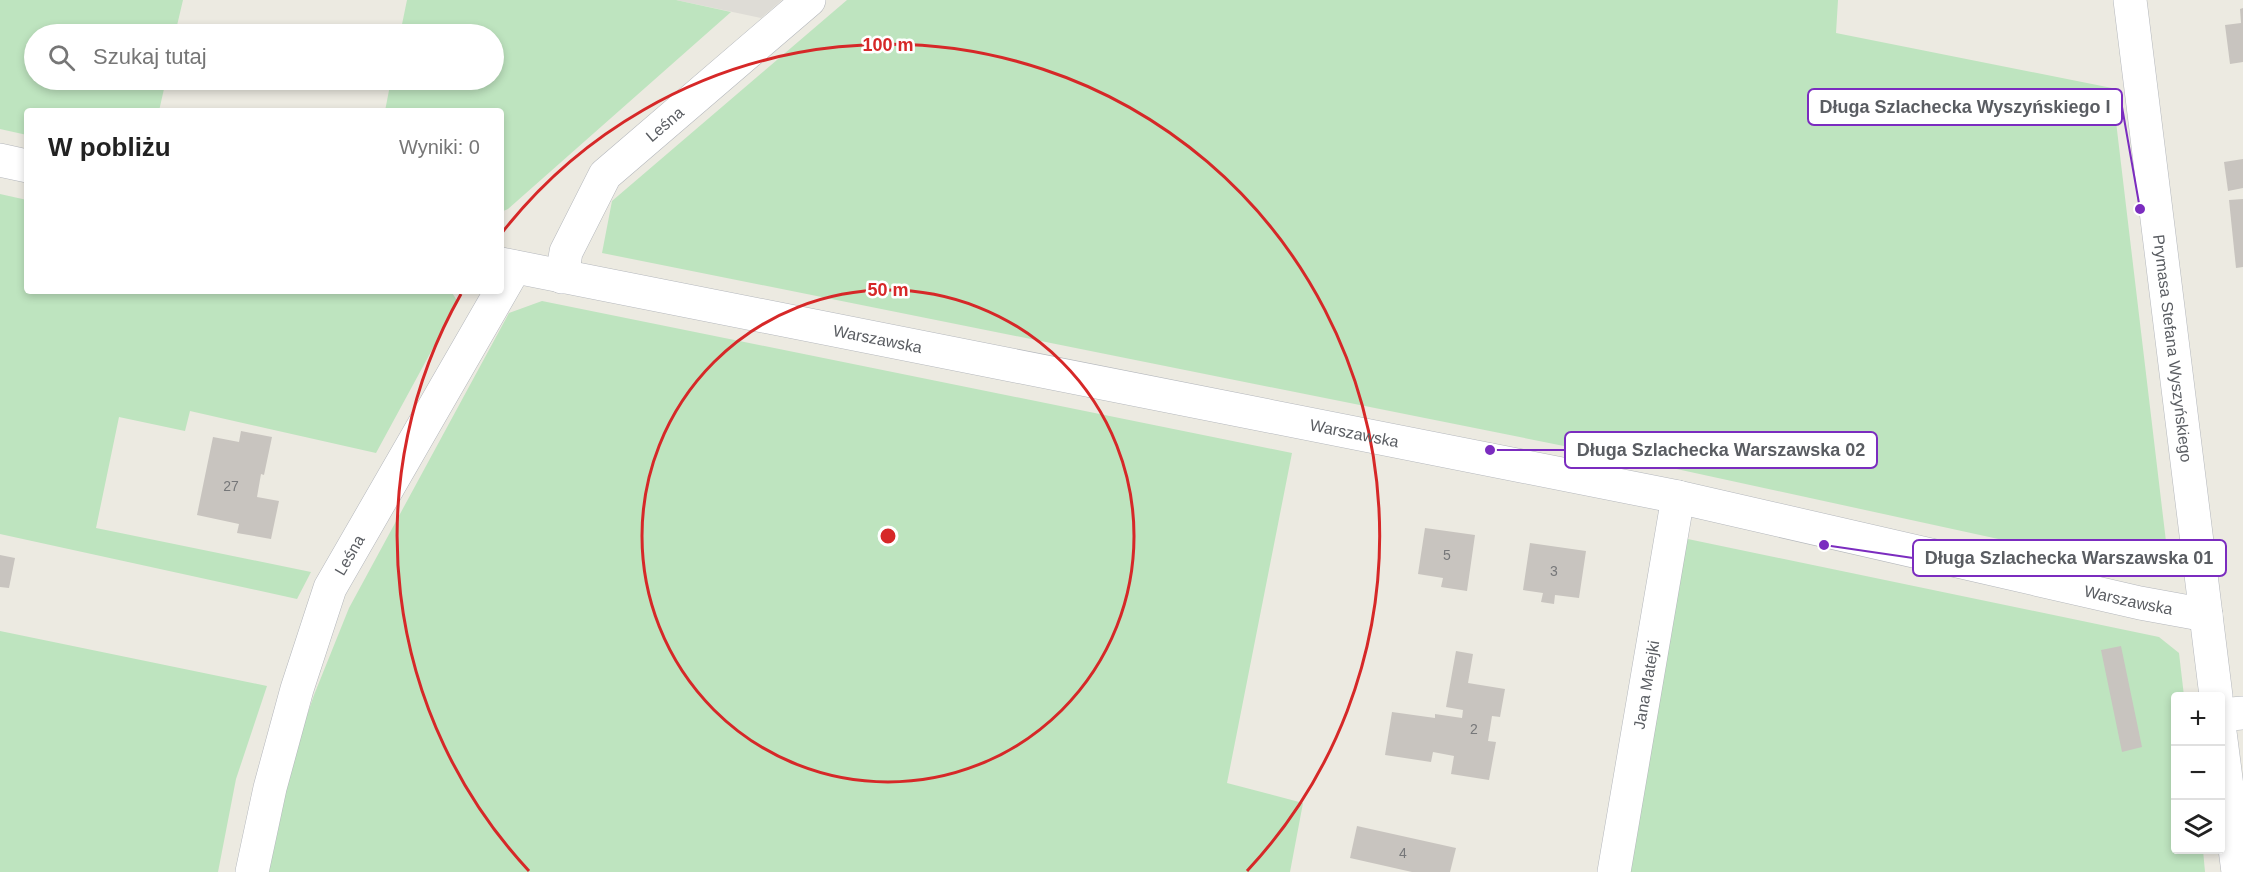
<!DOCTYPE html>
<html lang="pl">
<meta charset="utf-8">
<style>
:root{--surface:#fff;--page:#f6f6f6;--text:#222;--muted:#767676;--line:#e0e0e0}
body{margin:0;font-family:Helvetica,sans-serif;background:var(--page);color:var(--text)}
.controls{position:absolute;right:18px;bottom:18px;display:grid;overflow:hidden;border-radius:6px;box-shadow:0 3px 9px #0003}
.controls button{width:54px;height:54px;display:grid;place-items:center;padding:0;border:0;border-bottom:2px solid var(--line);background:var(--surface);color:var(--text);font:30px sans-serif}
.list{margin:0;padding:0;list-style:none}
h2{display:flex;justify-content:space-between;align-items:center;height:78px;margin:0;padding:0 24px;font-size:26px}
h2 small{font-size:20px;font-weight:400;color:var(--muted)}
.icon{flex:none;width:33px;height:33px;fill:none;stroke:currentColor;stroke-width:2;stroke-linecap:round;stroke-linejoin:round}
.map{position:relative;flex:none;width:2243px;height:872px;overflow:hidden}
.search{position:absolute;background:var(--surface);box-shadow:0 3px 9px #0003;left:24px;top:24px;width:480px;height:66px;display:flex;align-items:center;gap:15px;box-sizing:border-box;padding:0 21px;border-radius:33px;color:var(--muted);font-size:22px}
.panel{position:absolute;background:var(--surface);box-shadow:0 3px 9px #0003;left:24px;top:108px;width:480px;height:186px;border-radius:6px}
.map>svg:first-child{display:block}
.industrial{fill:#dedcd6}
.green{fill:#bee4bf}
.building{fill:#c8c4bf}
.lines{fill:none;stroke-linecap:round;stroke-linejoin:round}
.minor-casing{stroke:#b4b7bc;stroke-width:34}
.minor{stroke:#fff;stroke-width:33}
.ring{fill:none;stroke:#d62828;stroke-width:3}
.labels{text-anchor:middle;stroke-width:5;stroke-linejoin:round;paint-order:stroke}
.number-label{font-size:14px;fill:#767779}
.street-label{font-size:16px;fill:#5a5d62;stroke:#fff}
.centre{fill:#d62828;stroke:#fff;stroke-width:3}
.ring-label{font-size:18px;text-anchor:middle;font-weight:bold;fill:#d62828;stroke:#fff;stroke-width:5;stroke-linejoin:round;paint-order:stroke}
.leader{fill:none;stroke:#7b2cbf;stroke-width:2}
.callout-dot{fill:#7b2cbf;stroke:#fff;stroke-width:2}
.callout{fill:#fff;stroke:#7b2cbf;stroke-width:2}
.callout-label{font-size:18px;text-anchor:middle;font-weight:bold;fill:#5a5d62}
</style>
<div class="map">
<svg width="2243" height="872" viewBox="0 0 2243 872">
<rect width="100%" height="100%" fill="#eceae1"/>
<path class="industrial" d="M676,0H782L761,18Z"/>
<g class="green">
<path d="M0,0H183L175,34H34V80H166L159,111H27V135L0,129Z"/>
<path d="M407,0H676L731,12L508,209L501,212V111H385L391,80H494V34H400Z"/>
<path d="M847,0H1838L1836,33L2112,88L2167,550H2144L2132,568L1649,463L602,253L612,201Z"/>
<path d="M0,194L27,200V291H451L458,302L376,453L190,411L185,431L119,417L96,528L311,572L297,599L0,534Z"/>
<path d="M542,301L1292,453L1227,783L1303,803L1290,872H267L283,785L314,695L349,608L509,313Z"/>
<path d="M1683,538L2159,637L2179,653L2184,696H2176V850H2203L2205,872H1625Z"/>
<path d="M0,631L267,686L236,779L218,872H0Z"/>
</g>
<g class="building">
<path d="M2243,8V62L2230,64L2225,25L2241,23L2240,9Z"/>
<path d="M2243,159V188L2228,191L2224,162Z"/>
<path d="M2243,199V267L2236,268L2229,200Z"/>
<path d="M241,431L272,437L264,475L261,474L257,497L279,501L271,539L237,533L239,524L197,515L213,437L239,442Z"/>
<path d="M1425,528L1475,535L1467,591L1441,587L1443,578L1418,574Z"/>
<path d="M1530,543L1586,551L1579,598L1555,595L1554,604L1541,602L1543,593L1523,590Z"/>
<path d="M0,555L15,558L9,588L0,587Z"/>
<path d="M2121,646L2142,747L2122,752L2101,650Z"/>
<path d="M1456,651L1473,654L1468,683L1505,689L1500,717L1492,716L1488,741L1496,742L1489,780L1451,774L1454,756L1433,752L1431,762L1385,755L1392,712L1435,718V714L1462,718L1463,710L1446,707Z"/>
<path d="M1357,826L1456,848L1450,872H1412L1350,858Z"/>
</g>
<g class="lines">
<g class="minor-casing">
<g id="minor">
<path id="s1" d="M2130,0L2216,696"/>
<path d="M0,160L27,166"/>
<path id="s2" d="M501,264L1678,497L2140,603L2206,615"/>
<path id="s3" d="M562,277L566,252L605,175L809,0"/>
<path d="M2220,715L2243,713"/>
<path d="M2220,732L2238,872"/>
<path id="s4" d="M252,872L270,788L297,689L330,588L515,267"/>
<path id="s5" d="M1614,872L1678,497"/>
</g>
</g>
<use href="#minor" class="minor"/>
</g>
<g class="ring">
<circle cx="888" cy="536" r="246"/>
<path d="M529 871A491 491 0 0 1 461 294M501 234A491 491 0 1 1 1247 871"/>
</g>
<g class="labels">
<g class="number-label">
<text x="231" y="491">27</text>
<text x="1447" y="560">5</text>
<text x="1554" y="576">3</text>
<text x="1474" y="734">2</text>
<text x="1403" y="858">4</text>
</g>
<g class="street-label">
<text dy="6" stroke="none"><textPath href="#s3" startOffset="190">Leśna</textPath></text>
<text dy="6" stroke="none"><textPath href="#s2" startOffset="384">Warszawska</textPath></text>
<text dy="6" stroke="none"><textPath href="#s1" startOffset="351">Prymasa Stefana Wyszyńskiego</textPath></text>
<text dy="6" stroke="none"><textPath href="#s2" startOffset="870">Warszawska</textPath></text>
<text dy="6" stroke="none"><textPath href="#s4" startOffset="333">Leśna</textPath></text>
<text dy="6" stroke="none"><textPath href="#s2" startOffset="1662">Warszawska</textPath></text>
<text dy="6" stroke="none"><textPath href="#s5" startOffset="190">Jana Matejki</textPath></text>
</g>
</g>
<circle cx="888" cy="536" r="9" class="centre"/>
<g class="ring-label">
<text x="888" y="51">100 m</text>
<text x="888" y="296">50 m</text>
</g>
<path class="leader" d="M2140 209L2122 107M1490 450L1565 450M1824 545L1913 558"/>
<g class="callout-dot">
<circle cx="2140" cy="209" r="6"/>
<circle cx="1490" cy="450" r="6"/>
<circle cx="1824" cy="545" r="6"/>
</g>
<g class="callout">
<rect x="1808" y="89" width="314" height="36" rx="6"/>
<rect x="1565" y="432" width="312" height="36" rx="6"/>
<rect x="1913" y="540" width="313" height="36" rx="6"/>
</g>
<g class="callout-label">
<text x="1965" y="113">Długa Szlachecka Wyszyńskiego I</text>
<text x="1721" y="456">Długa Szlachecka Warszawska 02</text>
<text x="2069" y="564">Długa Szlachecka Warszawska 01</text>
</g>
</svg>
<div class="controls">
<button>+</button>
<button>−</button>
<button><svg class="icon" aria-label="layers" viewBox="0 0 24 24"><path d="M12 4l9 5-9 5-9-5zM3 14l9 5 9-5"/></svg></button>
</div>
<div class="search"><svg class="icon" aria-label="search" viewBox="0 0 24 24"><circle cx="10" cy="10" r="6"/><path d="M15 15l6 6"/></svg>Szukaj tutaj</div>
<section class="panel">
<h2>W pobliżu<small>Wyniki: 0</small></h2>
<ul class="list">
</ul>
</section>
</div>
